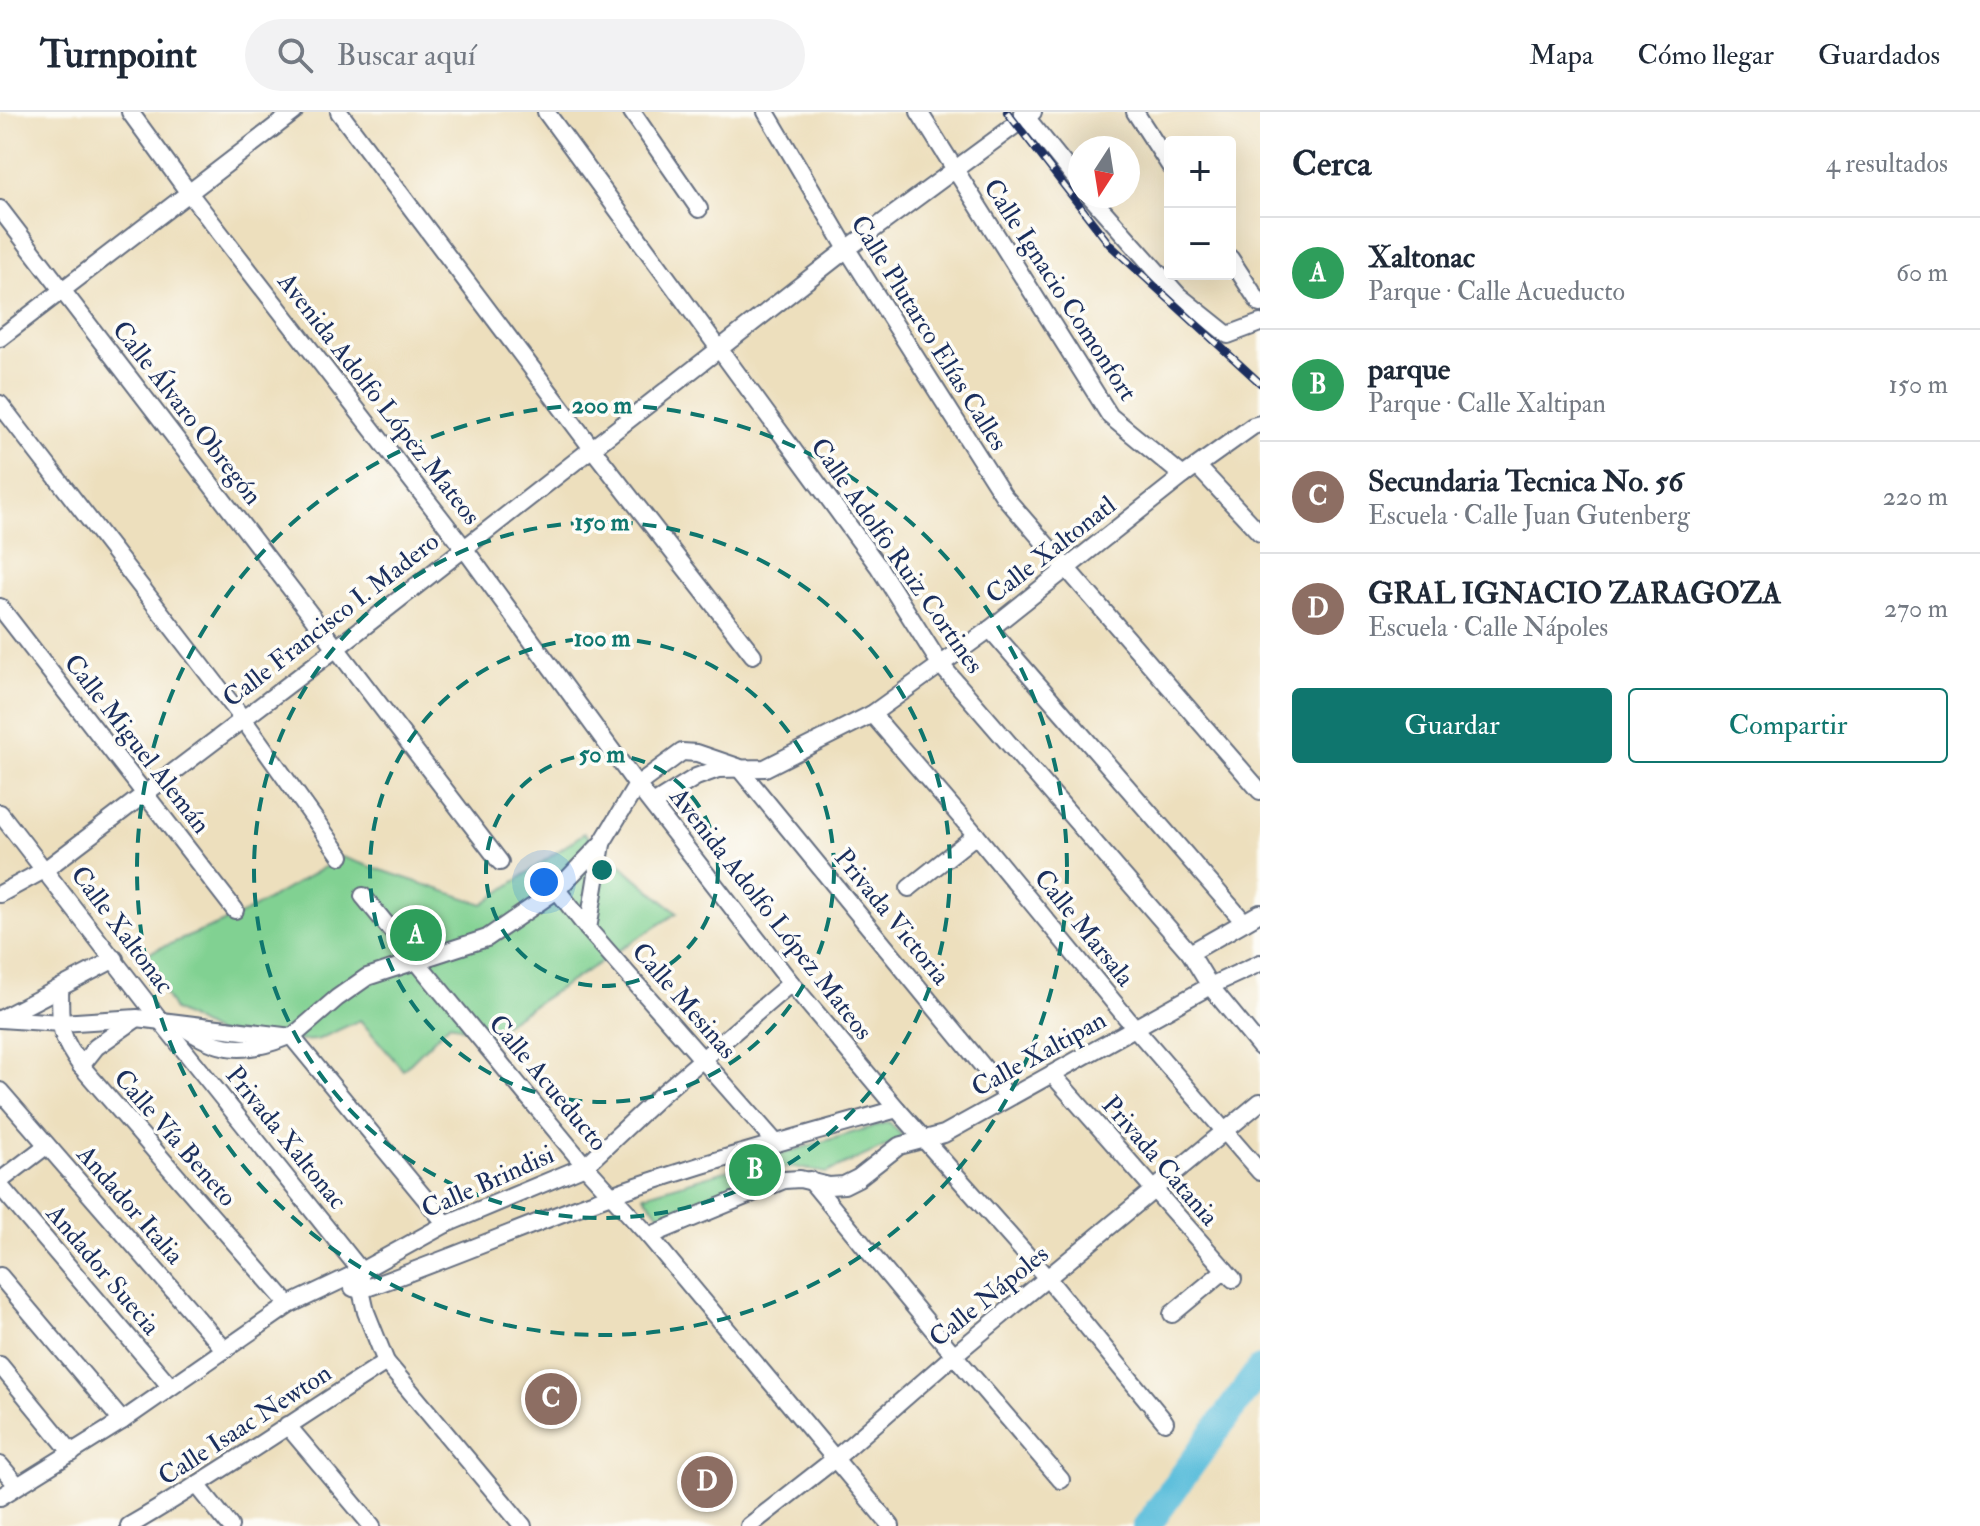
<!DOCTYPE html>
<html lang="es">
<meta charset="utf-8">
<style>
:root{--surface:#fff;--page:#f2f2f3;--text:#1f2937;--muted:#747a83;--line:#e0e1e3;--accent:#0f766e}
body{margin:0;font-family:"IM FELL Double Pica",serif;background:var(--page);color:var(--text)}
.controls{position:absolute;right:24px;top:24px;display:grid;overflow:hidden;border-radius:8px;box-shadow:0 8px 32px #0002}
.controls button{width:72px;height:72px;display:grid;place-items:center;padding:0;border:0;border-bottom:2px solid var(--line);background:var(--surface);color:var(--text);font:40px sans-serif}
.compass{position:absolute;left:1068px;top:24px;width:72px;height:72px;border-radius:50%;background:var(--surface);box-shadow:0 8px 32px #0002;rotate:192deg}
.you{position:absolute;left:544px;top:770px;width:28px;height:28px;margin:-20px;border:6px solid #fff;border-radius:50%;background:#1a73e8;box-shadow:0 0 0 12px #1a73e833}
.badge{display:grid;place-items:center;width:52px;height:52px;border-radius:50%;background:var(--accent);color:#fff;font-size:26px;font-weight:700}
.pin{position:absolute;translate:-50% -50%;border:4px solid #fff;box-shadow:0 2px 8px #0006}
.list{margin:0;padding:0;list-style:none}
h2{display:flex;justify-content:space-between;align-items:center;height:104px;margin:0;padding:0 32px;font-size:34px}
h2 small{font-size:26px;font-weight:400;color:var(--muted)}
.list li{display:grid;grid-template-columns:52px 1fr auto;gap:24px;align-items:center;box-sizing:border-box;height:112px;padding:0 32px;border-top:2px solid var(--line)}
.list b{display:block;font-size:30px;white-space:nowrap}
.list p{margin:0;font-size:26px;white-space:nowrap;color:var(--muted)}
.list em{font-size:26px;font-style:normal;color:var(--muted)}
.actions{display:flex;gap:16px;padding:24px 32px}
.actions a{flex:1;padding:18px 0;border:2px solid var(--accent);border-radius:8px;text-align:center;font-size:28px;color:var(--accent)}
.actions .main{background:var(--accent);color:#fff}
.icon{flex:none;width:44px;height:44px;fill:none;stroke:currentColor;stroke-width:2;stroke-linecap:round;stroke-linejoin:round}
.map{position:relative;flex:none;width:1260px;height:1414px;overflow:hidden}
header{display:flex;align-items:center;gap:48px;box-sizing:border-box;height:112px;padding:0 40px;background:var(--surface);border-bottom:2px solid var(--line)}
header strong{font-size:38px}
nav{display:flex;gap:44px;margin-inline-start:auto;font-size:28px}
.search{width:560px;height:72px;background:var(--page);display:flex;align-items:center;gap:20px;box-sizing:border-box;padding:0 28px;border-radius:44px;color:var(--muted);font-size:30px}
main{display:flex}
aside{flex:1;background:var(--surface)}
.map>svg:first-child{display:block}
</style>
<header>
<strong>Turnpoint</strong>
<div class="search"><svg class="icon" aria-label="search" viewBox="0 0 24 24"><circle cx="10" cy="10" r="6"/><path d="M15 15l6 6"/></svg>Buscar aquí</div>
<nav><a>Mapa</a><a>Cómo llegar</a><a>Guardados</a></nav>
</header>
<main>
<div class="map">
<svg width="1260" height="1414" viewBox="0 0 1260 1414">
<rect width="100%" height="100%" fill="#fdfcf7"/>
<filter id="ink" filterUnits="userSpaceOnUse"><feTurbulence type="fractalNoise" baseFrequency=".0125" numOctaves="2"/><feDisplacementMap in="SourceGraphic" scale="16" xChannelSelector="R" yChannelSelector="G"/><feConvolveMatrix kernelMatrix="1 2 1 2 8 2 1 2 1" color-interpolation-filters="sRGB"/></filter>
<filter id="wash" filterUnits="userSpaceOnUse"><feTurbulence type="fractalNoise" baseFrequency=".006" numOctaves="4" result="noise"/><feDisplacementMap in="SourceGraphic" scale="32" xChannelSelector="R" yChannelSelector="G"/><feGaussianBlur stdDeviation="1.8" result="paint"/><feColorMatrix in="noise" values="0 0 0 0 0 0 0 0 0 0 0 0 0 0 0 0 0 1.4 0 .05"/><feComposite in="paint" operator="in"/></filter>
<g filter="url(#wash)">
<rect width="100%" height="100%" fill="#eddfbd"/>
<g fill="#81d192" stroke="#4e8078" stroke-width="2">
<path d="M584 721 677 801 484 925 450 911 403 958 360 908 317 928 236 932 174 898 143 843 239 804 342 745 483 792Z"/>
<path d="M889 1010 904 1026 826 1061 789 1054 666 1110 644 1083Z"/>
</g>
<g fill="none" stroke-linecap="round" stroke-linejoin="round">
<path stroke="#5ebfdc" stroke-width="28" d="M1147 1414 1260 1257"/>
</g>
</g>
<g filter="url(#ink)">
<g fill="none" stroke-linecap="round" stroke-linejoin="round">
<defs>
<g id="minor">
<path d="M130 0 189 81 464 436 637 673 791 871 897 997 1048 1167 1165 1310"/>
<path d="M339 0 591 335 753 543"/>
<path d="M546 0 878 454 940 552 1190 841 1210 874 1260 935"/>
<path d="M632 0 699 97"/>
<path d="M766 0 847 137 1003 383 1260 679"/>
<path d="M919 0 1110 304 1183 364"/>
<path d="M1022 0 1080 72"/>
<path d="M1135 0 1170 54"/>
<path d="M1090 84 1178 183 1228 223 1260 211"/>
<path d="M0 97 500 750"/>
<path d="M1230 146 1260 192"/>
<path d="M0 226 294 0"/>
<path d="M0 292 243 607 341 744"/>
<path d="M1198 355 1260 421"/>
<path d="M0 495 235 798"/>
<path d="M990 517 1244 810"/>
<path d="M872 602 976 723 1135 916 1260 1060"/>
<path d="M653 692 696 665 718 657 765 656 872 602 990 517 1183 364 1253 314 1260 312"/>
<path d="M0 701 160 908 361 1159V1178L366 1200 386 1250 523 1414"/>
<path d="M909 776 976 723"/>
<path d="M557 778 588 817 776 1031"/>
<path d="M0 782 46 757 338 535 847 137 1033 0"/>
<path d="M363 784 585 1054 649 1124 891 1414"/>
<path d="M588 817 602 732"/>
<path d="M1190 841 1260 801"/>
<path d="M60 876C61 915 57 921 81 954L289 1193"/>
<path d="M0 907 61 911 137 906 292 925 337 886 367 865 487 826 557 778 602 731 637 673 682 640 697 641 738 655 1008 985"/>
<path d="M0 907 115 847"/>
<path d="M181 913C217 940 245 942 286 925"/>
<path d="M292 925 446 1112"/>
<path d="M81 954 96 935 136 907"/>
<path d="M1052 962 1233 1167"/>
<path d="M0 979 225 1238"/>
<path d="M810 1068 954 1243 1061 1368"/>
<path d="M0 1069 46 1034"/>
<path d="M0 1074 170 1274"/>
<path d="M649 1124 784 1068 800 1067 829 1074 844 1073 858 1066 899 1034 944 1022 1210 874 1260 851"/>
<path d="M0 1164 122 1309"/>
<path d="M353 1176 361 1178C445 1149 527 1113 611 1083 705 1050 801 1024 897 997"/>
<path d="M1172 1202 1225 1158"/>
<path d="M0 1253 72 1341"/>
<path d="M287 1313 372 1414"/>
<path d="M0 1353 17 1373"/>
<path d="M198 1374 230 1414"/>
<path d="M0 1385 122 1309 289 1193 361 1159 446 1112 585 1054 663 981 791 871"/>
<path d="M129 1414C217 1363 300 1305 386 1250"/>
<path d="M749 1414 836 1346 954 1243 1260 990"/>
</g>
</defs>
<use href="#minor" stroke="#646d7f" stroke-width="20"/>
<use href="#minor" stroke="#fff" stroke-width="16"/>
<defs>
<path id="rail" d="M1007 0 1110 133 1260 271"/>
</defs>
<use href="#rail" stroke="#1b2f5e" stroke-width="8"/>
<use href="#rail" stroke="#fdfcf7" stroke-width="5" stroke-dasharray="15" stroke-linecap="butt"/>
</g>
</g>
<g fill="none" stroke="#0f766e" stroke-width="4" stroke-dasharray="14 10">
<circle cx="602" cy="758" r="116"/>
<circle cx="602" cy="758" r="232"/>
<circle cx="602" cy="758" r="348"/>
<circle cx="602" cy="758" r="465"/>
</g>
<g text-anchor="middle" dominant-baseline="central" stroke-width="7" stroke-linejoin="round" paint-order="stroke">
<g font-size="26" fill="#1b2f5e" stroke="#fdfcf7">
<text transform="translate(1060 178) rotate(57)">Calle Ignacio Comonfort</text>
<text transform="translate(929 221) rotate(58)">Calle Plutarco Elías Calles</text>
<text transform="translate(379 287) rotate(52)">Avenida Adolfo López Mateos</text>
<text transform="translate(187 301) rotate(52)">Calle Álvaro Obregón</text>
<text transform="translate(1051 438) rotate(-38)">Calle Xaltonatl</text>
<text transform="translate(897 444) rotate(55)">Calle Adolfo Ruiz Cortines</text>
<text transform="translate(331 508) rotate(-38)">Calle Francisco I. Madero</text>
<text transform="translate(137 632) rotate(52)">Calle Miguel Alemán</text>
<text transform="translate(771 802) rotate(52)">Avenida Adolfo López Mateos</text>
<text transform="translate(892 805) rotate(51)">Privada Victoria</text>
<text transform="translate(1084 816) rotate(51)">Calle Marsala</text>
<text transform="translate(122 818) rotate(53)">Calle Xaltonac</text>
<text transform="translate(684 889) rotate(49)">Calle Mesinas</text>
<text transform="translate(1039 942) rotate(-29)">Calle Xaltipan</text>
<text transform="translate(548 971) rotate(50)">Calle Acueducto</text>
<text transform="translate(175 1026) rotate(49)">Calle Vía Beneto</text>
<text transform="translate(286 1026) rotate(51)">Privada Xaltonac</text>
<text transform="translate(1160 1049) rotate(49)">Privada Catania</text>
<text transform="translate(488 1070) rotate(-24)">Calle Brindisi</text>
<text transform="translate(130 1093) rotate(49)">Andador Italia</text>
<text transform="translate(103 1158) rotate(50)">Andador Suecia</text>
<text transform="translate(989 1184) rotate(-39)">Calle Nápoles</text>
<text transform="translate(245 1313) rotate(-33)">Calle Isaac Newton</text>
</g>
</g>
<circle cx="602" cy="758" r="12" fill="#0f766e" stroke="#fdfcf7" stroke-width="4"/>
<g font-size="24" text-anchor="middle" font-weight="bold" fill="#0f766e" stroke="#fdfcf7" stroke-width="7" stroke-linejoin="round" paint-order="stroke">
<text x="602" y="301">200 m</text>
<text x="602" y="418">150 m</text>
<text x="602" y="534">100 m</text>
<text x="602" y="650">50 m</text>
</g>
</svg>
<div class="controls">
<button>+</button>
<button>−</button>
</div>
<svg class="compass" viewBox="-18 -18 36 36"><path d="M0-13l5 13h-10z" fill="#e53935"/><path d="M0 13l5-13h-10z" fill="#747a83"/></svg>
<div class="you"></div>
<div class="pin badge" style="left:416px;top:823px;background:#2e9e5b">A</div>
<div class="pin badge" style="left:755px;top:1058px;background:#2e9e5b">B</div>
<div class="pin badge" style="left:551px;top:1287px;background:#8d6e63">C</div>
<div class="pin badge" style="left:707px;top:1370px;background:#8d6e63">D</div>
</div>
<aside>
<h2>Cerca<small>4 resultados</small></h2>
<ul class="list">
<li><span class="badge" style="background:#2e9e5b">A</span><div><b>Xaltonac</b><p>Parque · Calle Acueducto</p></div><em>60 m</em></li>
<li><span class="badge" style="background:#2e9e5b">B</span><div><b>parque</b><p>Parque · Calle Xaltipan</p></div><em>150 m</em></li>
<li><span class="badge" style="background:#8d6e63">C</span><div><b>Secundaria Tecnica No. 56</b><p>Escuela · Calle Juan Gutenberg</p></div><em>220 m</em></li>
<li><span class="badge" style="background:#8d6e63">D</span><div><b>GRAL IGNACIO ZARAGOZA</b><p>Escuela · Calle Nápoles</p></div><em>270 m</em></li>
</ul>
<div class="actions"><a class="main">Guardar</a><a>Compartir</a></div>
</aside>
</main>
